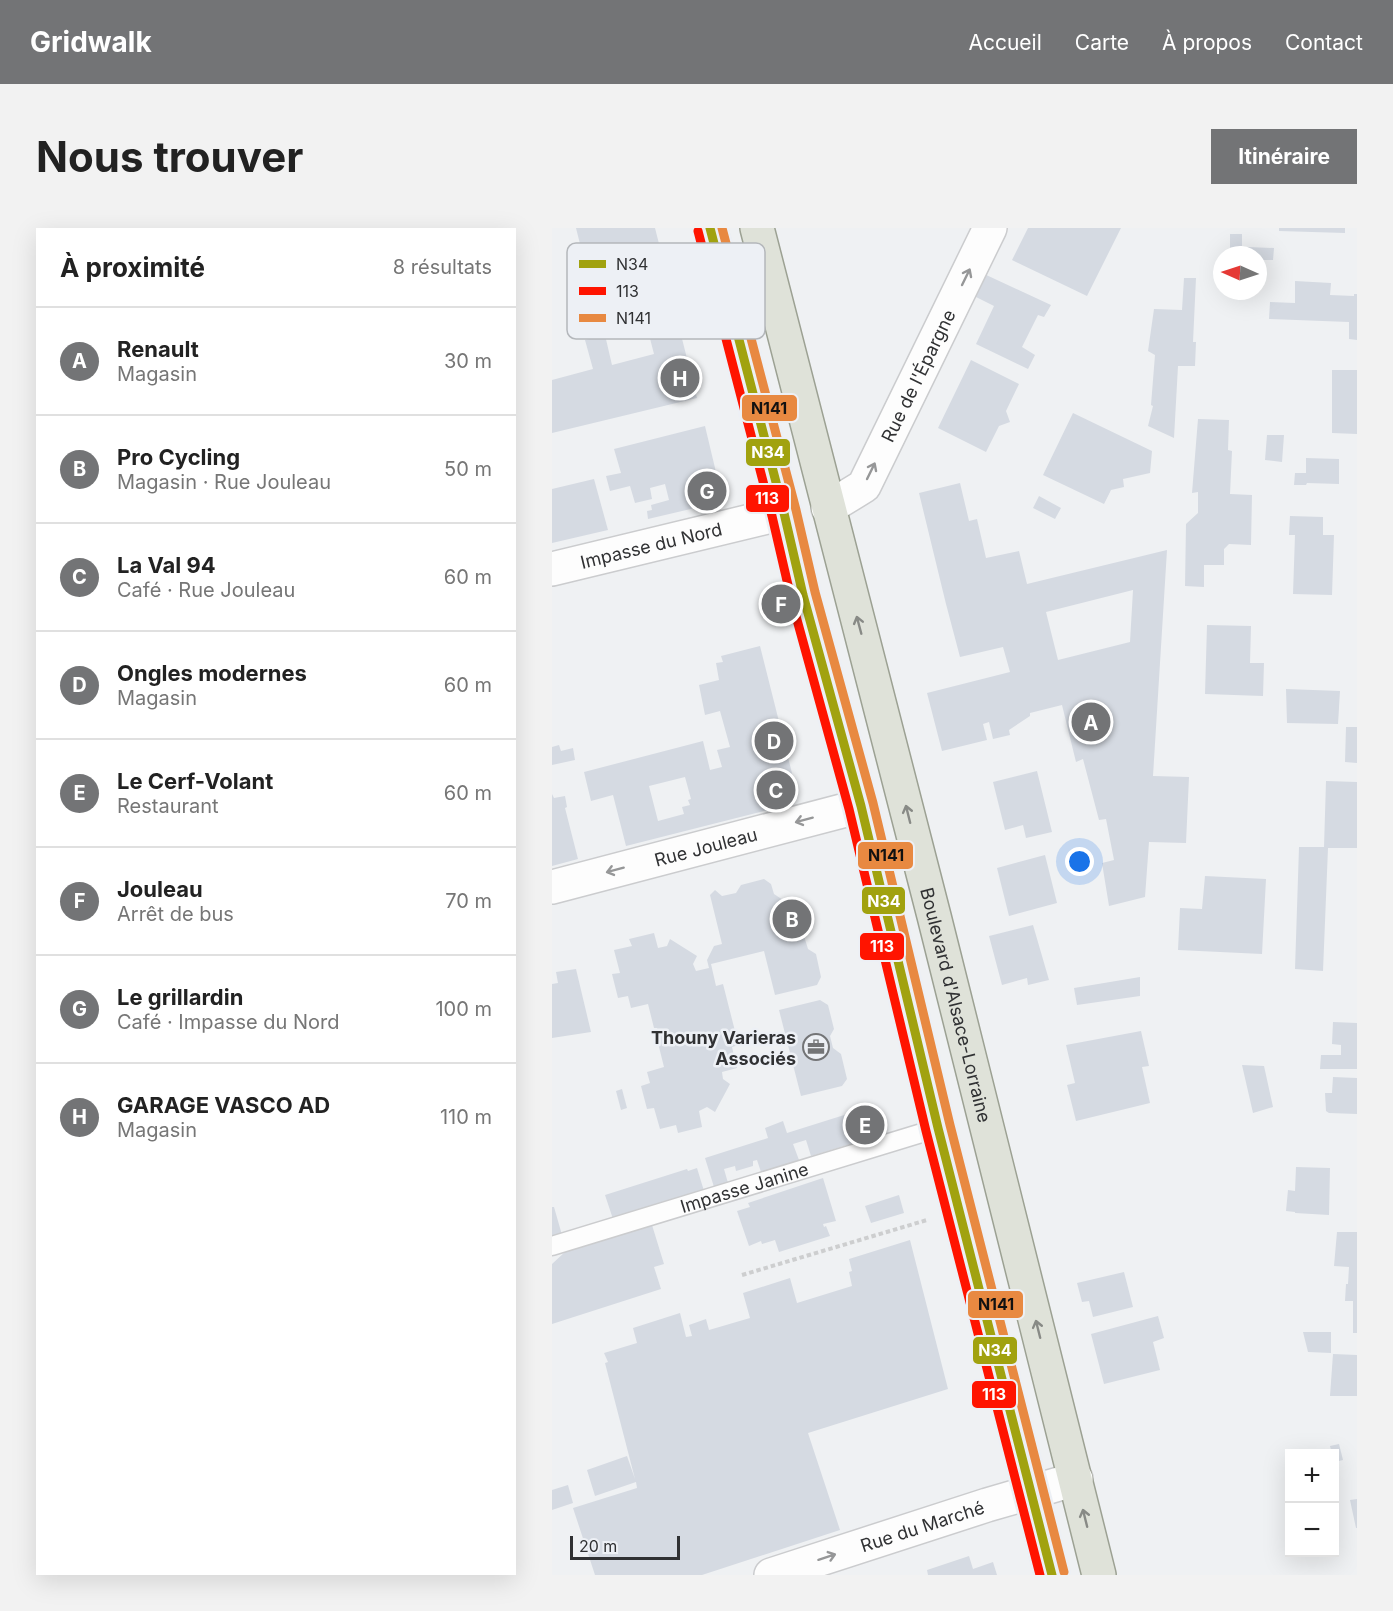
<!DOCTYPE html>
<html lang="fr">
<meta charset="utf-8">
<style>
:root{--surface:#fff;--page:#f2f2f2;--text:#222;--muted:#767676;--line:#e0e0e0;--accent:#737476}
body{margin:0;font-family:Inter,sans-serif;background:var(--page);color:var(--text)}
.controls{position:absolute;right:18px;bottom:18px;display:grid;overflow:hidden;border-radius:0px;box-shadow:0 6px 24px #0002}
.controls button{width:54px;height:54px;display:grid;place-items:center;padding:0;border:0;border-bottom:2px solid var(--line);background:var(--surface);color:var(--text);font:30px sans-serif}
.compass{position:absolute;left:661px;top:18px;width:54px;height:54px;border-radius:50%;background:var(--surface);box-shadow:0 6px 24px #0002;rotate:273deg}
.scale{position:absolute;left:18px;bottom:15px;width:110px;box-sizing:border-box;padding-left:6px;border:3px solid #303133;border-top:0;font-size:16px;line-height:21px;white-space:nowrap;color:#303133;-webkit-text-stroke:4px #edf0f5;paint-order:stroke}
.you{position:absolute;left:528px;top:634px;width:21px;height:21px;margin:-15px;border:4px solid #fff;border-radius:50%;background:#1a73e8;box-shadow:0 0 0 9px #1a73e833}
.badge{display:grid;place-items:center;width:39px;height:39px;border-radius:50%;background:var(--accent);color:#fff;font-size:20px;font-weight:700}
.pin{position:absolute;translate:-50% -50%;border:3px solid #fff;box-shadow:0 2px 6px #0006}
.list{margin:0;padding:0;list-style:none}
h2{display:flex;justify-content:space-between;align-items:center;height:78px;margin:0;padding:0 24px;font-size:26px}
h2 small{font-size:20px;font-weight:400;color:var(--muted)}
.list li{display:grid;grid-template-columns:39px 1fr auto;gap:18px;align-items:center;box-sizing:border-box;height:108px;padding:0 24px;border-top:2px solid var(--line)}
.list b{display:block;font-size:22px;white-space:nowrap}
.list p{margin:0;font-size:20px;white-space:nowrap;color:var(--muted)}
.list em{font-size:20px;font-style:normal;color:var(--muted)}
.map{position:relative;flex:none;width:805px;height:1347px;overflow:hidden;border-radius:0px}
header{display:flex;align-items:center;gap:36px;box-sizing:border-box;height:84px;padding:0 30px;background:var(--accent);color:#fff}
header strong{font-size:28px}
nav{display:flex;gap:33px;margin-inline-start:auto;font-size:21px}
.intro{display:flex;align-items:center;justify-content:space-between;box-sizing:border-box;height:144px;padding:0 36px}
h1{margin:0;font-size:42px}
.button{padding:15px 27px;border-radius:0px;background:var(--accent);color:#fff;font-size:21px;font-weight:700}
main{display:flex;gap:36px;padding:0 36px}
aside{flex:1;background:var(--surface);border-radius:0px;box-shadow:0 6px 24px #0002}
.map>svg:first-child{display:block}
</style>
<header>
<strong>Gridwalk</strong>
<nav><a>Accueil</a><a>Carte</a><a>À propos</a><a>Contact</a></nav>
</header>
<div class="intro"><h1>Nous trouver</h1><a class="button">Itinéraire</a></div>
<main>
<aside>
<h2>À proximité<small>8 résultats</small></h2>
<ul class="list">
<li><span class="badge">A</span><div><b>Renault</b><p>Magasin</p></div><em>30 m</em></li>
<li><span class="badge">B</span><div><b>Pro Cycling</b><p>Magasin · Rue Jouleau</p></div><em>50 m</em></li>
<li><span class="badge">C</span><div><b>La Val 94</b><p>Café · Rue Jouleau</p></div><em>60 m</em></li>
<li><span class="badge">D</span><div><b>Ongles modernes</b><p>Magasin</p></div><em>60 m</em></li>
<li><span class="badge">E</span><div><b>Le Cerf-Volant</b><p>Restaurant</p></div><em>60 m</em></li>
<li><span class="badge">F</span><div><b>Jouleau</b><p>Arrêt de bus</p></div><em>70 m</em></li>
<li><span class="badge">G</span><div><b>Le grillardin</b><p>Café · Impasse du Nord</p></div><em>100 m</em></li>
<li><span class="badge">H</span><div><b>GARAGE VASCO AD</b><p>Magasin</p></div><em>110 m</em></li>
</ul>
</aside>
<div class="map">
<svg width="805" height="1347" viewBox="0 0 805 1347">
<rect width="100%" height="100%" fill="#eff1f3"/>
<g fill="#d5dae2" fill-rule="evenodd">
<path d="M24 0H103L120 67 56 83 50 61 40 64Z"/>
<path d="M476 0H569L535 68 460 32Z"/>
<path d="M727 0H793V5L727 3Z"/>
<rect x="678" y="6" width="12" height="21"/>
<path d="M695 19 722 20 721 32H706V27H695Z"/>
<path d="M430 45 499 77 492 89 486 87 470 119 483 127 476 141 424 116 442 78 420 67Z"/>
<path d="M632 50H644L641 114H644L643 138H626L622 210 596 198 601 178 599 177 603 127 596 123 602 81 630 82Z"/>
<path d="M743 53 779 55 778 67 802 68V66H805V112L797 111V94L717 91 718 74 743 75Z"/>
<path d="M124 87 145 170 0 205V152L41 141 33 112 53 107 60 137 102 126 94 95Z"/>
<path d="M419 132 467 156 454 183 458 194 447 198 434 224 386 200Z"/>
<path d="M780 142H805V206L780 205Z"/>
<path d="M521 185 600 223 598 245 571 251 572 259 559 262 552 276 491 247Z"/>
<path d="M646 191 677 192 676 222 680 223 678 266 700 267 699 317 677 316 672 321V337H652V359L633 358 634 296 646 285V264L640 265Z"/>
<path d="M153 198 168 261 160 276 96 291 95 283 100 282 99 277 117 272 113 256 98 260 100 271 83 275 78 258 58 263 54 248 69 245 62 221Z"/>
<path d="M715 207H732L730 234 713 232Z"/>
<path d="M754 230 787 231V256L755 255 754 257H742L743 245H754Z"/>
<path d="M42 251 56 302 0 315V261Z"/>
<path d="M408 255 417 293 425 291 434 330 467 323 475 356 615 322 601 548 637 549 634 615 597 614 593 669 557 678 550 635 562 632 554 591 547 592 531 531 524 534 510 477 478 485V488L457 502 458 507 441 511 437 494 431 496 435 512 390 523 375 465 458 444 451 419 408 429 394 376 367 265ZM581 362 578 414 506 432 494 384Z"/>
<path d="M487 268 509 280 503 291 481 280Z"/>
<path d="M738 288 771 289V307H782L780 367 741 366 743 307H737Z"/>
<path d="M655 397 699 398 698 435H712L711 468 653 466Z"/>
<path d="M208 418 245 565 236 577 74 618 61 567 39 573 32 544 151 513 158 542 170 539 165 522 178 519 168 483 153 487 147 457 167 452 164 435 171 434 169 428ZM133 549 139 571 136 572 138 577 130 579 132 586 106 593 97 558Z"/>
<path d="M734 461 788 463 786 496 735 495Z"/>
<path d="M794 499H805V535L793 534Z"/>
<path d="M7 517 9 523 21 520 23 532 0 537V519Z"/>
<path d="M485 543 500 604 474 610 471 597 453 602 441 554Z"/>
<path d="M774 553 805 554V620H776L771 743 743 741 747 619H772Z"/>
<path d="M0 566 2 570 13 568 15 579 13 580 26 631 0 638Z"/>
<path d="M493 627 505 675 457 688 445 640Z"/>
<path d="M653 648 714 651 710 726 626 722 628 680 650 681Z"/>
<path d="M212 651 219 656 222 666 234 674 243 671 251 677 257 699 252 708 256 721 264 726 269 749 265 757 223 767 212 723 159 736 164 758 171 756 183 803 187 817 180 819 185 840 170 844 171 851 178 856 163 884 155 879 147 883 150 899 126 905 124 897 108 901 102 880 95 881 89 858 98 855 95 844 112 839 106 815 109 814 105 800H102L96 776 79 780 76 768 66 770 60 746 68 745 62 722 80 718 77 711 102 705 106 720 115 718 118 711 145 728 141 736 144 743 157 740 155 732 162 718 170 716 158 667 163 662 170 668 184 665 189 657Z"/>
<path d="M481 697 497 752 476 757 475 750 450 757 437 708Z"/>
<path d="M24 741 39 804 0 810V756L6 755 4 744Z"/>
<path d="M588 749V768L525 777 522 760Z"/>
<path d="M268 772 276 777 282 801 278 808 281 820 289 826 295 851 290 858 249 868 227 782Z"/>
<path d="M781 794 805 795V841H768L769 827H789V817L780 816Z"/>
<path d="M589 803 597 838 590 839 598 875 524 893 515 857 523 855 514 817Z"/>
<path d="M690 837 712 838 721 879 701 885Z"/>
<path d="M781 849 805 850V886L777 885 774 883 773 865H780Z"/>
<path d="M70 861 75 880 69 882 64 863Z"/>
<path d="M324 877 331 906 259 928 254 912 241 916 247 932 209 944 205 932 201 933V938L184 943 183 938 172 941 176 955 162 959 153 930 216 910 213 900 231 893 235 905Z"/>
<path d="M744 939 778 940 777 987 743 985V984L734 983 736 962 743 963Z"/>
<path d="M145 940 152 963 61 991 53 967 135 941 136 943Z"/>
<path d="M271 950 284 993 271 996 272 999 274 998 278 1008 227 1024 223 1012 210 1016 209 1013 197 1018 185 983 198 979 196 975Z"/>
<path d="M347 967 352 985 319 995 313 978Z"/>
<path d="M0 979H2L10 1007 0 1010Z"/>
<path d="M100 997 112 1036 102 1039 109 1061 0 1096V1036L13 1024Z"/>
<path d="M785 1004H805V1105H801V1073H793L794 1056H796L797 1039 782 1038Z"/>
<path d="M358 1012 396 1161 256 1205 288 1302 150 1347H43L21 1280 85 1260 84 1254 43 1268 35 1242 75 1228 83 1251 53 1135 56 1134 52 1125 85 1115 81 1100 128 1085 134 1109 140 1108 137 1097 154 1091 157 1102 198 1090 191 1065 238 1050 245 1075 300 1058 297 1044 300 1043 297 1031Z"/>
<path d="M572 1044 581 1079 541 1089 537 1073 530 1074 525 1055Z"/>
<path d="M606 1088 612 1110 601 1114 608 1142 552 1156 539 1106Z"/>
<path d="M751 1104H779V1125L756 1124Z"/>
<path d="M781 1126 805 1127V1168H778Z"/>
<path d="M787 1216 791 1232 783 1234V1226H780L778 1218Z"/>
<path d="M16 1257 21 1275 0 1282V1262Z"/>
<path d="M805 1271V1300H804L798 1272Z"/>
<path d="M417 1328 421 1341 441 1334 445 1347H376L375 1342Z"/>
</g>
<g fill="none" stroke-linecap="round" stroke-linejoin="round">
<defs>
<g id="service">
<path id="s1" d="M0 1018 386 900"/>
</g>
<g id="minor">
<path id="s2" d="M276 280 312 258 438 0"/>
<path id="s3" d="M0 341 232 285"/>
<path id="s4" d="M0 659 309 578"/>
<path id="s5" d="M219 1347 435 1277 524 1251"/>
</g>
<g id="primary">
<path d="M158 0 232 285 251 367 309 578 386 900 500 1347"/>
<path id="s6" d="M205 0 382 688 547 1347"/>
</g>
</defs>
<use href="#service" stroke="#cbccce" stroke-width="21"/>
<use href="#minor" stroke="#cbccce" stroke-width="36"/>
<use href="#primary" stroke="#9ca193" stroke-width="36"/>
<path stroke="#cdcecf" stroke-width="4" stroke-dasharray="4.5 3" stroke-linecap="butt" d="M190 1047 375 992"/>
<use href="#service" stroke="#fdfdfd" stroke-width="18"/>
<use href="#minor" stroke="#fdfdfd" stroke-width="33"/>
<use href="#primary" stroke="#dfe2d9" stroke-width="33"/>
<defs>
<path id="bus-1" d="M158 0 232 285 251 367 309 578 386 900 500 1347"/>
<path id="bus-2" d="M146 3 220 288 239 370 297 581 374 903 488 1347"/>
<path id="bus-3" d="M170 0 244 282 263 364 321 575 398 897 512 1344"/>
</defs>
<use href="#bus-1" stroke="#edf0f5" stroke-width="14"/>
<use href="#bus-2" stroke="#edf0f5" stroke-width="14"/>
<use href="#bus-3" stroke="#edf0f5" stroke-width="14"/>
<use href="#bus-1" stroke="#a1a20f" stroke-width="9"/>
<use href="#bus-2" stroke="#ff1400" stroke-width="9"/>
<use href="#bus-3" stroke="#e88941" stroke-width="9"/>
</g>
<defs><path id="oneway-shaft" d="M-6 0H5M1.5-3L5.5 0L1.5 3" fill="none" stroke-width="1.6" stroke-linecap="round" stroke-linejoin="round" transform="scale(1.5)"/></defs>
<g stroke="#969798">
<use href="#oneway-shaft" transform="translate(414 49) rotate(-64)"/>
<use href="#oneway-shaft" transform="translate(319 243) rotate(-64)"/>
<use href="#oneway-shaft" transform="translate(252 592) rotate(165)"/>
<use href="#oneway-shaft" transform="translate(63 642) rotate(165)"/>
<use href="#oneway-shaft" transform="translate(275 1329) rotate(-18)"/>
</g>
<g stroke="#888a86">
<use href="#oneway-shaft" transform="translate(307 397) rotate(-105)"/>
<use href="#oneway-shaft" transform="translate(356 586) rotate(-104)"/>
<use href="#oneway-shaft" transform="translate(486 1101) rotate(-104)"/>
<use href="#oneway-shaft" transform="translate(533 1290) rotate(-104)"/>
</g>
<defs>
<symbol id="office-ring" viewBox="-11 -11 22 22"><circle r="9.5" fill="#edf0f5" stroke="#737476" stroke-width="1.5"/><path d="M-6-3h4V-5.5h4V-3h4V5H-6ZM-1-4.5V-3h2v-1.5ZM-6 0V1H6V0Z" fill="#737476"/></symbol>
</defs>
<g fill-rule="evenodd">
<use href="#office-ring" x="249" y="804" width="30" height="30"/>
</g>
<g text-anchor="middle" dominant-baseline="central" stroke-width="5" stroke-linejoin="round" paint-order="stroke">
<g font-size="18" fill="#303133" stroke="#edf0f5">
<text stroke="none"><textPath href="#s2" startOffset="165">Rue de l'Épargne</textPath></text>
<text stroke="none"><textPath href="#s3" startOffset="102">Impasse du Nord</textPath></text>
<text stroke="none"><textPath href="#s4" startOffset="159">Rue Jouleau</textPath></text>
<text stroke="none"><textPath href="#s6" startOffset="802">Boulevard d'Alsace-Lorraine</textPath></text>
<text stroke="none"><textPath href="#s1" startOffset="201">Impasse Janine</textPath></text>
<text stroke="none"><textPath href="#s5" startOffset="159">Rue du Marché</textPath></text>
</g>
<g font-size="18" font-weight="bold" fill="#303133" stroke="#edf0f5" text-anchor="end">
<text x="244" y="809">Thouny Varieras<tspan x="244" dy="21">Associés</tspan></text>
</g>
</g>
<rect x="15" y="15" width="198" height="96" rx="9" fill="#edf0f5" stroke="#b4b7bb" stroke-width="1.5"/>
<rect x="27" y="32" width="27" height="8" fill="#a1a20f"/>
<rect x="27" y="59" width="27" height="8" fill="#ff1400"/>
<rect x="27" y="86" width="27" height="8" fill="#e88941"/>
<g font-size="16" fill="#303133">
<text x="64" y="42">N34</text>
<text x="64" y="69">113</text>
<text x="64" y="96">N141</text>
</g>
<g stroke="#edf0f5" stroke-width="2">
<rect x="189" y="166" width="57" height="28" rx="6" fill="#e88941"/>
<rect x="193" y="210" width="46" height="29" rx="6" fill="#a1a20f"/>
<rect x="193" y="256" width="45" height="29" rx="6" fill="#ff1400"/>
<rect x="305" y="613" width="57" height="29" rx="6" fill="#e88941"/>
<rect x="309" y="658" width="45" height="29" rx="6" fill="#a1a20f"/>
<rect x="307" y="704" width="46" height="29" rx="6" fill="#ff1400"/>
<rect x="415" y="1062" width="57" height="29" rx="6" fill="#e88941"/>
<rect x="420" y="1108" width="46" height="29" rx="6" fill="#a1a20f"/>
<rect x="419" y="1152" width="46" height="29" rx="6" fill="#ff1400"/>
</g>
<g font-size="16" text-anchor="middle" font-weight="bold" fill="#fff">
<text x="216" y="230">N34</text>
<text x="215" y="276">113</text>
<text x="332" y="679">N34</text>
<text x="330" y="724">113</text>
<text x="443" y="1128">N34</text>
<text x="442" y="1172">113</text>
</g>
<g font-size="16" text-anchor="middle" font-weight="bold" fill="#111">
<text x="217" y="186">N141</text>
<text x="334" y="633">N141</text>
<text x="444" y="1082">N141</text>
</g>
</svg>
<div class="controls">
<button>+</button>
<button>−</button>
</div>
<svg class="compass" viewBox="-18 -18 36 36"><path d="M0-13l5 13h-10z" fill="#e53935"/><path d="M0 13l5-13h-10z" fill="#767676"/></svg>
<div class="scale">20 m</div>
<div class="you"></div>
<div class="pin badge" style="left:539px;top:494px">A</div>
<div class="pin badge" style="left:240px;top:691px">B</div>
<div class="pin badge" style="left:224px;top:562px">C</div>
<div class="pin badge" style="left:222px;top:513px">D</div>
<div class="pin badge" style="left:313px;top:897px">E</div>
<div class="pin badge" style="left:229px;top:376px">F</div>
<div class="pin badge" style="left:155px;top:263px">G</div>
<div class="pin badge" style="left:128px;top:150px">H</div>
</div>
</main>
